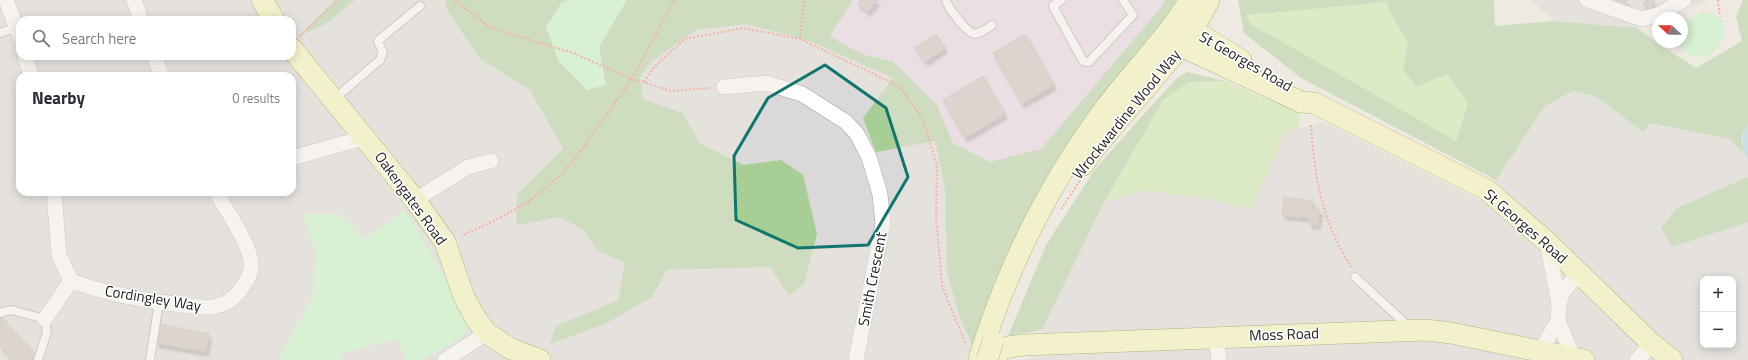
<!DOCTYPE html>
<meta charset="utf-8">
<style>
:root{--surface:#fff;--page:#f7f7f7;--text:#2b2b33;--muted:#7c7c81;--line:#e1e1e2}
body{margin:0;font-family:"Titillium Web",sans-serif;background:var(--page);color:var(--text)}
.controls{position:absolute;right:12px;bottom:12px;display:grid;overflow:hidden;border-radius:8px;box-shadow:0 2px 10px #0003}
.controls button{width:36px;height:36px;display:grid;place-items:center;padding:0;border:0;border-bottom:1px solid var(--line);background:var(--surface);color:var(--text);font:20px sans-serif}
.compass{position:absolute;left:1652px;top:12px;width:36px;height:36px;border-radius:50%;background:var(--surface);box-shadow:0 2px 10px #0003;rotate:292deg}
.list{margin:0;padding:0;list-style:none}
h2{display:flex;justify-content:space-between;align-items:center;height:52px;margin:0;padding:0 16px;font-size:17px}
h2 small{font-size:13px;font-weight:400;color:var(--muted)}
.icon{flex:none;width:22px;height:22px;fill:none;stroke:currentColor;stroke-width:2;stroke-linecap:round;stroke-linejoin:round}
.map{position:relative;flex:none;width:1748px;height:360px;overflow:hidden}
.search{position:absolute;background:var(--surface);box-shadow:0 2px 10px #0003;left:16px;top:16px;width:280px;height:44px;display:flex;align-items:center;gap:10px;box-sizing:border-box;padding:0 14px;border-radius:12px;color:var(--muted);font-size:15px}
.panel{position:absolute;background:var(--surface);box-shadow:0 2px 10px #0003;left:16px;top:72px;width:280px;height:124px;border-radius:12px}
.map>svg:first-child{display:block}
</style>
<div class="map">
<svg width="1748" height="360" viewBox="0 0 1748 360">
<defs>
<filter id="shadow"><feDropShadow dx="2.5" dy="4.5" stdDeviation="1" flood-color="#0004"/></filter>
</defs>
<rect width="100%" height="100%" fill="#eee9e1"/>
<g fill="#dad8d8" fill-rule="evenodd">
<path d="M0 0H334L301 34 326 24 355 0H445L447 12 480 59 530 90 563 149 517 194 583 230 597 250 625 263 618 300 556 326 652 297 667 270 770 267 781 160 743 165 700 143 683 113 643 99 640 78 651 62 696 30 746 24 812 42 893 78 863 118 935 140 945 189 947 272 960 318 974 349 965 360H0ZM20 20H292V56H20ZM20 76H292V192H20Z"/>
<path d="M1531 0H1708L1637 28 1554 21Z"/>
<path d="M1573 91 1597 97 1643 131 1650 123 1729 139 1744 153 1748 160V360H1025L1040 354 1056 352 1042 330 1104 202 1144 190 1208 199 1252 209 1285 132 1323 122 1481 201 1545 106ZM1703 279H1733V345H1703Z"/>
</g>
<path fill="#e7d2e4" d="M853 0H1165L1162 6 1041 149 990 162 953 143 937 105 894 62 865 55 845 45 830 36Z"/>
<g fill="#c8eaa4">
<path d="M1387 2 1391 12 1408 42 1403 69 1416 87 1447 74 1468 103 1456 141 1251 24 1247 14Z"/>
<path d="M1225 81 1299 113V128L1285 132 1252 209 1208 199 1144 190 1104 202 1164 99 1189 82Z"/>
</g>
<g fill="#a7ce94" fill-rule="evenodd">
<path d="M334 0H355L326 24 300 35Z"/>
<path d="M445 0H853L830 36 845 45 865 55 894 62 937 105 953 143 990 162 1041 149 1162 6 1165 0H1177L1133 66 974 349 960 318 947 272 945 189 935 141 876 152 863 118 893 78 812 42 746 24 696 30 651 62 640 78 643 99 683 113 700 143 743 165 781 160 803 175 817 234 804 284 789 296 770 267 667 270 652 297 605 324 550 344 556 326 618 300 625 263 597 250 583 230 560 217 516 225 517 194 563 149 530 90 480 59 447 11Z"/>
<path d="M1238 0H1494L1495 26 1554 21 1637 28 1663 47 1696 68 1742 41 1736 17 1743 0H1748V123L1741 139 1744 153 1729 139 1650 123 1643 132 1597 97 1573 91 1545 106 1496 180 1301 78 1244 33ZM1387 2 1390 12 1408 42 1403 69 1416 87 1447 74 1468 103 1456 141 1251 24 1247 15Z"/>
<path d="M1187 72 1225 81 1189 82 1164 99 1104 202 1042 330 1008 336 1047 243 1096 168 1153 104 1178 77Z"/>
<path d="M1748 177V222L1672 247 1661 228 1677 208Z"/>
</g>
<g fill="#bbfabe">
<path d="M569 0H627L599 47 606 85 587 90 559 62 546 27 562 2Z"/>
<path d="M1703 13C1742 11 1721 67 1690 55 1684 52 1679 48 1678 42H1682V27L1695 16Z"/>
<path d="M405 210 428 248 469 323 463 338 422 360H406L396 339 344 353 338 360H278L313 296 316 251 302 214H339L365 239Z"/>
</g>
<path fill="#9fd1dd" d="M1748 124V160C1740 145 1741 139 1748 124Z"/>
<g fill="#c5bbb4" stroke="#bfafa3" filter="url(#shadow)">
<path d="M860 0H878L868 12 857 3Z"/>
<path d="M1616 0H1627L1625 5Z"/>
<path d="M1645 0H1654L1651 8 1643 5Z"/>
<path d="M936 34 945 48 925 62 915 48Z"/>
<path d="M1025 34 1054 85 1022 104 993 53Z"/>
<path d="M983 76 1005 114 965 138 943 100Z"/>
<path d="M1284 197 1313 201 1312 209 1320 210 1318 225 1309 224 1310 218 1282 215Z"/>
<path d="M0 315 36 355 30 360H13L0 345Z"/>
<path d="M159 324 209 334 206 352 156 343Z"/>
</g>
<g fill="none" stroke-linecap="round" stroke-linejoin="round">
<defs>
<g id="lane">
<path d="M946 0C947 7 968 34 975 34 980 33 988 28 992 25"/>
<path d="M1061 0 1053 6 1083 61 1089 62 1133 15 1123 0"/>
<path d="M0 33 17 27"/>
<path d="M334 99 380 60 383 52 378 42 379 40 420 6"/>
<path d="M1355 277 1409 327"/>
<path d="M0 313 11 310 45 319 47 332 38 360"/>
<path d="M150 360 159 302"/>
</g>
<g id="street">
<path d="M6 0 20 37"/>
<path d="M134 0 141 20"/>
<path d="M1587 0 1642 19 1660 14 1684 0"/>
<path d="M25 56 31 76"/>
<path d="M154 56 162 76"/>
<path d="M724 87 766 83 802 94 846 122 857 134 869 157 880 194 883 224 856 360"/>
<path d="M292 158 366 137"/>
<path d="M54 192 59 255 71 281C105 293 140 300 176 304 188 306 200 308 212 307 227 305 238 296 245 283 249 277 252 270 251 263 250 244 226 210 216 192"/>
<path d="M415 200 468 167 491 161"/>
<path d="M1547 242 1559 304"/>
<path d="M45 319 71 281"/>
<path d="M1558 321 1574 358"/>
<path d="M1216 337 1219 360"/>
<path d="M1540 351 1558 321 1559 305 1563 291 1579 274"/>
<path d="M445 360 487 333"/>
<path d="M1637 360 1652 344"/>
</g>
<g id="secondary">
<path d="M262 0 274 20"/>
<path d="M1181 23 1241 60"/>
<path d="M1165 36 1181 46 1301 102 1314 103 1487 190 1547 242 1652 344 1672 360"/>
<path d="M292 49 415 200 445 242 464 297 476 319 487 333 509 348 540 360"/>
<path d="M1083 165 1094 149 1181 46 1193 30 1209 0"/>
<path d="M979 359C1007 268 1049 183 1106 107 1133 71 1166 39 1190 0"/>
<path d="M985 360 1008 347 1024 345 1426 330 1451 333 1584 360"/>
</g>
</defs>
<use href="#lane" stroke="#a3a3a3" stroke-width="10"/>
<use href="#street" stroke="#a3a3a3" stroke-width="16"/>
<use href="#secondary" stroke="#6a7302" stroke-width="22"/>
<g stroke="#fd6e62" stroke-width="2" stroke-dasharray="2 2" stroke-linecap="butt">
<path d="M455 0 491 28 573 53 632 79 582 149 562 174 528 202 498 219 461 236"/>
<path d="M674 0 632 79 644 82 670 91 710 88"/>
<path d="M1718 0 1720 17"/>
<path d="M300 36 339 0"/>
<path d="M800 39 804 0"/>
<path d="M1670 42 1677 43"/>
<path d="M644 82 655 66 685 39 743 28 800 39 899 86 923 119 937 166 936 217 942 287 966 344"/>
<path d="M1311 125C1314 176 1323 226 1353 269"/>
<path d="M1061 209 1080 181"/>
</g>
<use href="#lane" stroke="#fff" stroke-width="8"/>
<use href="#street" stroke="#fff" stroke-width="15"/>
<use href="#secondary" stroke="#f9fbb1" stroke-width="21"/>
<defs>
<path id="secondary-bridge" d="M987 360 993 341"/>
</defs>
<use href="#secondary-bridge" stroke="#6a7302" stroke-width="22" stroke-linecap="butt"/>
<use href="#secondary-bridge" stroke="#f9fbb1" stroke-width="21"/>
</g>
<path d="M0 0H1748V360H0ZM825 65 886 108 908 177 868 245 798 248 736 220 734 156 768 98Z" fill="#eee9e1" fill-opacity=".55" fill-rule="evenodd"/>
<path fill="none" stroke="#0f766e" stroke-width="3" stroke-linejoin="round" d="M825 65 886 108 908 177 868 245 798 248 736 220 734 156 768 98Z"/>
<g text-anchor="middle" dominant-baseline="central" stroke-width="3" stroke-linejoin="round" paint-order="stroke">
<g font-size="15" fill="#1c1c1c" stroke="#fff">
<text transform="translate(1246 61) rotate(30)">St Georges Road</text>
<text transform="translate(1126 114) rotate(-51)">Wrockwardine Wood Way</text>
<text transform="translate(411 198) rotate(54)">Oakengates Road</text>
<text transform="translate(1526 226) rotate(41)">St Georges Road</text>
<text transform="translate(872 279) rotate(-79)">Smith Crescent</text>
<text transform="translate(153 298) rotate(9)">Cordingley Way</text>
<text transform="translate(1284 334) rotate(-2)">Moss Road</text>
</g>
</g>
</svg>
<div class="controls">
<button>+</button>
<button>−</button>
</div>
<svg class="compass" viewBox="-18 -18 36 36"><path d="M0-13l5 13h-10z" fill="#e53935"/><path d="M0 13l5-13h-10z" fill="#7c7c81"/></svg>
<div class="search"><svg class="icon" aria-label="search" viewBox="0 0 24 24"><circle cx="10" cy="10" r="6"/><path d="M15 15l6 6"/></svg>Search here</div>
<section class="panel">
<h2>Nearby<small>0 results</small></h2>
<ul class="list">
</ul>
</section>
</div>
